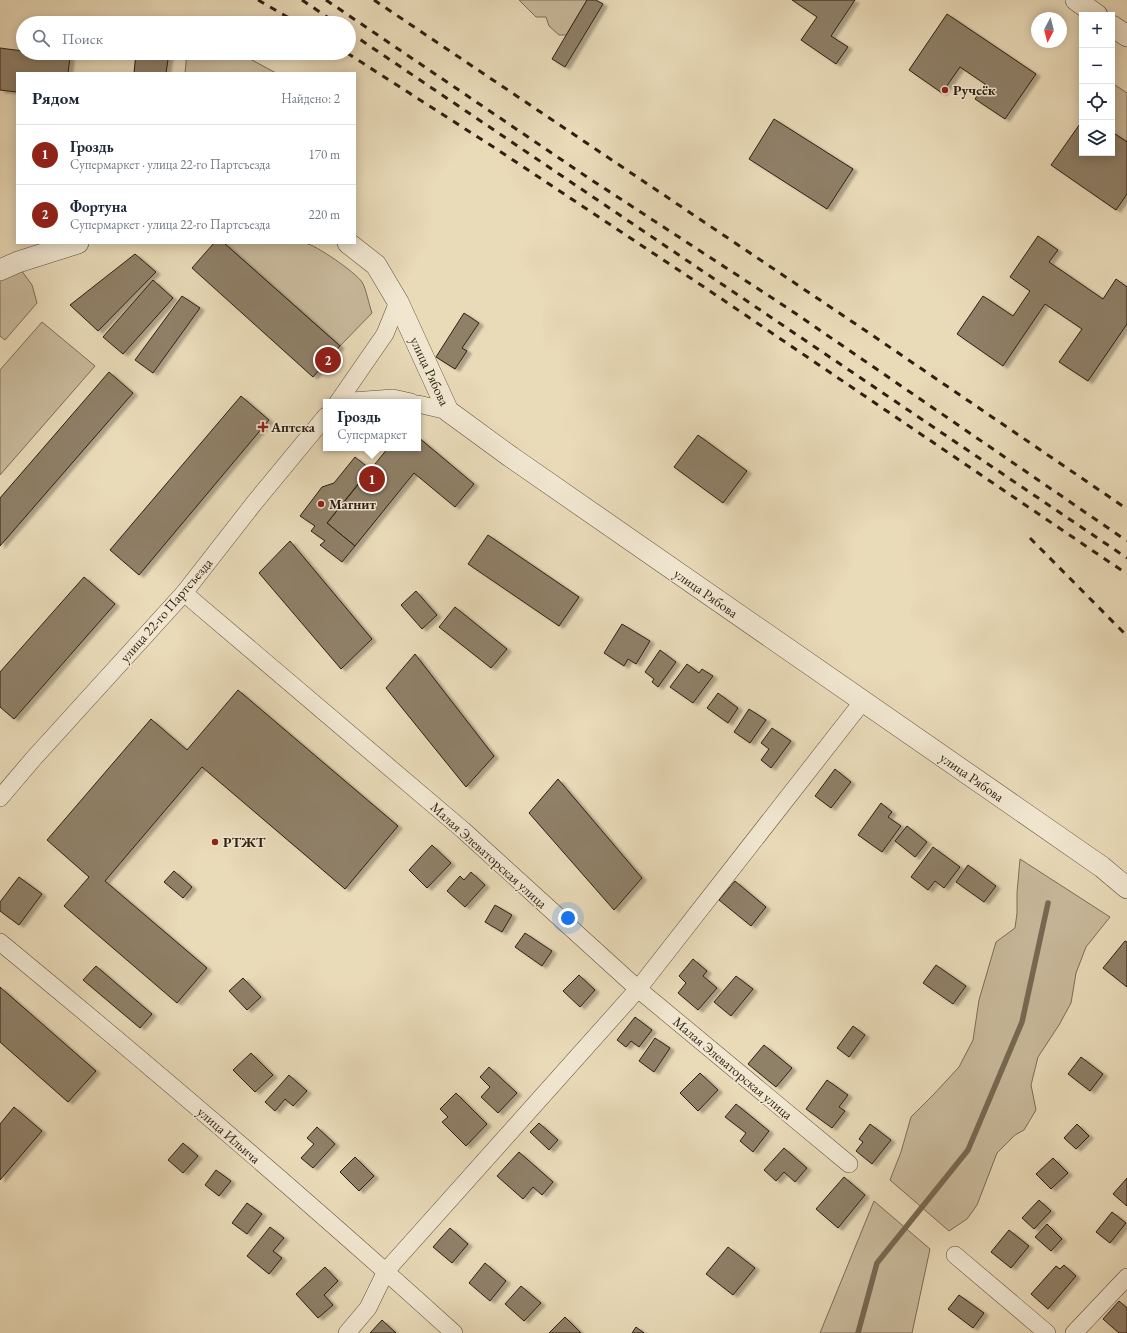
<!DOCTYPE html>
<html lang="ru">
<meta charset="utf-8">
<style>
:root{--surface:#fff;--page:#f2f2f3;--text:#1f2937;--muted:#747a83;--line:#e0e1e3;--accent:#8f2418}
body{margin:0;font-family:"EB Garamond",serif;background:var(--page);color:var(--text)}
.controls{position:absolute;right:12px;top:12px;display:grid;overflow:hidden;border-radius:0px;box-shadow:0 2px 10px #0003}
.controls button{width:36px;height:36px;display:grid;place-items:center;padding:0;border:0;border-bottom:1px solid var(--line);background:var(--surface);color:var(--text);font:20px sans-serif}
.compass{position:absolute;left:1031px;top:12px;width:36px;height:36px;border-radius:50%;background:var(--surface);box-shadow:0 2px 10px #0003;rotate:187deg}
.you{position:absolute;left:568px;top:918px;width:14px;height:14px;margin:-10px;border:3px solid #fff;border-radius:50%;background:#1a73e8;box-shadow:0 0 0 6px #1a73e833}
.badge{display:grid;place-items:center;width:26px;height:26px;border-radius:50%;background:var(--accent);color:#fff;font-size:13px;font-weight:700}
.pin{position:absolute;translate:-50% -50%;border:2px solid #fff;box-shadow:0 1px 4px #0006}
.popup{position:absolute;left:323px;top:399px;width:98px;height:52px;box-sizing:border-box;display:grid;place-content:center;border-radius:0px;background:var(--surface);filter:drop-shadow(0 1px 3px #0005);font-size:13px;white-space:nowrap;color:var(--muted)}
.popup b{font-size:15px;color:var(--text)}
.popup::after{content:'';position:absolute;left:50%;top:100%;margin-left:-8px;border:8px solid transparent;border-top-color:var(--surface)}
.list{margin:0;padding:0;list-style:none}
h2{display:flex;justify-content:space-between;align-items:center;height:52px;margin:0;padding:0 16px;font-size:17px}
h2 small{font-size:13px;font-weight:400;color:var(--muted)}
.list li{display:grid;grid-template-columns:26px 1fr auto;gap:12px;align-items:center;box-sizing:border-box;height:60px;padding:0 16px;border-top:1px solid var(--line)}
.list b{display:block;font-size:15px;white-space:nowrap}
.list p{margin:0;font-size:13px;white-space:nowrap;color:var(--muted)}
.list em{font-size:13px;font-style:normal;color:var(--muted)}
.icon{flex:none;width:22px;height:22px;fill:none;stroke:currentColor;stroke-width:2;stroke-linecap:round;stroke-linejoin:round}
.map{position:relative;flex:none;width:1127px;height:1333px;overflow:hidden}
.search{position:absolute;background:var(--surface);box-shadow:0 2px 10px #0003;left:16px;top:16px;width:340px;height:44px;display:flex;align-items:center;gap:10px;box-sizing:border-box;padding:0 14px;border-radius:22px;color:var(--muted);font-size:15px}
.panel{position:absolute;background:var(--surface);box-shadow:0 2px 10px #0003;left:16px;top:72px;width:340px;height:172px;border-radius:0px}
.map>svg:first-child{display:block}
</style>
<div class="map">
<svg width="1127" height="1333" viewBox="0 0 1127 1333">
<defs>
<filter id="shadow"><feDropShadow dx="4.5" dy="2.5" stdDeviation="1" flood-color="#0004"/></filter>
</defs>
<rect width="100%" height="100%" fill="#e9dab8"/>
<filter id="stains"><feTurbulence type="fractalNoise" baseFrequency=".005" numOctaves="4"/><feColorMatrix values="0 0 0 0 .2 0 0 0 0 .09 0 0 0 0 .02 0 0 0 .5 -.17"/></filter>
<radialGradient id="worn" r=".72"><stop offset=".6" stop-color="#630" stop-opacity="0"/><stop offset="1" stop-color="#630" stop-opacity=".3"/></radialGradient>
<g fill="#c9ba9c" stroke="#7c6c56">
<path d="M519 0H587L566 35H559L549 26 546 17H536Z"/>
<path d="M187 53H239L276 73H185Z"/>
<path d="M1112 83 1127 93V142L1112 132Z"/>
<path d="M224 243H305C316 245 355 272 362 282 366 288 369 305 372 313L340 346Z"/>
<path d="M21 270 32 285 37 303 5 340 0 336V279Z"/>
<path d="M42 322 95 366 0 475V370Z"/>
<path d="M1020 859 1110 917 1086 947 1076 973 1071 1003 1059 1025 1038 1057 1031 1085 1036 1110 1024 1130 1015 1135 997 1153 977 1205 967 1219 949 1231 890 1180 901 1152 911 1117 934 1094 959 1067 973 1040 979 1000 996 942 1015 928 1017 913V893Z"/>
<path d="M874 1201 930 1249 912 1333H820Z"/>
</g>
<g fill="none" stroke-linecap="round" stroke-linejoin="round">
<path stroke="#786953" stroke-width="5.5" d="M858 1333 877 1263 968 1150 1022 1022 1048 903"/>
</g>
<g fill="#8f8068" stroke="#2e1f11" filter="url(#shadow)">
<path d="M587 0H596L603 4 565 67 552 59Z"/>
<path d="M792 0H855L831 36 848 47 836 64 801 40 817 17Z"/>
<path d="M947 14 1036 74 1005 119 975 99 985 84 960 67 942 93 909 70Z"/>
<path d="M0 48 23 51V53H39L70 57 68 73H17V92L0 90Z"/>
<path d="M136 53H169L166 73H134Z"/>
<path d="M774 119 853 169 827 209 749 159Z"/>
<path d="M1082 121V153H1112V132L1127 142V194L1116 210 1051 165Z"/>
<path d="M1038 236 1058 250 1049 262 1103 299 1116 279 1127 287V324L1088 381 1059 362 1082 329 1045 304 1003 366 957 334 983 296 1013 316 1030 291 1010 277Z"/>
<path d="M214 243H224L340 346 313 377 192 268Z"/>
<path d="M135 254 156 272 98 331 70 305Z"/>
<path d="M153 280 173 298 123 354 103 337Z"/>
<path d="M182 296 200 308 153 373 135 360Z"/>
<path d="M464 313 479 323 462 348 467 351 455 369 436 357Z"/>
<path d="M109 372 133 393 0 546V498Z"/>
<path d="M241 396 269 420 139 575 110 550Z"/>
<path d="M698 435 747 471 723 503 674 467Z"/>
<path d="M418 437 474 484 455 507 414 473 355 546 327 523 388 448H418Z"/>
<path d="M355 457 370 469 327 523 355 546 342 562 320 545 325 541 311 531 315 526 300 516 322 487 334 483Z"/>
<path d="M488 535 579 597 559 626 468 564Z"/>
<path d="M290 541 372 639 341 669 259 573Z"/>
<path d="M84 577 115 604 14 719 0 707V672Z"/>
<path d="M416 591 437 615 422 629 401 605Z"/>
<path d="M455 607 507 649 491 668 439 627Z"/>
<path d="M622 624 650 641 636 664 628 659 624 666 604 653Z"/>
<path d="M660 650 676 662 658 687 652 682 654 679 645 672Z"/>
<path d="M415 654 494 756 466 787 386 688Z"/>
<path d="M687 664 699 673 702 669 713 676 693 703 670 687Z"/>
<path d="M238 690 398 826 345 889 202 767 105 881 207 968 177 1003 64 906 89 877 47 840 151 719 187 750Z"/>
<path d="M718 693 738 708 728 723 707 708Z"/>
<path d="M749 709 766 720 750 743 734 732Z"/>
<path d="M772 728 791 741 771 768 761 760 769 749 761 743Z"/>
<path d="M835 769 851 782 831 808 815 796Z"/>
<path d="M558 779 642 878 614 910 529 813Z"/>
<path d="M881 803 892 812 888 817 901 826 882 852 858 835Z"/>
<path d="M907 826 927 842 915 857 895 841Z"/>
<path d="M432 845 451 863 427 888 409 870Z"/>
<path d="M933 847 960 867 944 888 935 881 928 890 911 877Z"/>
<path d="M968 865 996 886 984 902 956 882Z"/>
<path d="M174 871 192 887 183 898 164 882Z"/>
<path d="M471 872 485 885 465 907 447 891 460 876 464 880Z"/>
<path d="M19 877 42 894 19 925 0 911V902Z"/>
<path d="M735 881 766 907 751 926 719 900Z"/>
<path d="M495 905 512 915 502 932 485 922Z"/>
<path d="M525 933 552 951 542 966 515 947Z"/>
<path d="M1125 941 1127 942V987L1103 968Z"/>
<path d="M693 959 707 971 703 976 717 988 698 1010 678 993 686 983 679 976Z"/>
<path d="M936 965 966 986 953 1004 923 983Z"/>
<path d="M96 966 152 1014 140 1028 83 980Z"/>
<path d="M579 975 595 990 580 1007 563 991Z"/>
<path d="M736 976 753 989 731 1016 714 1002Z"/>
<path d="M243 978 261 997 247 1010 229 991Z"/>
<path d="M0 987 96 1071 68 1102 0 1042Z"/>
<path d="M635 1017 652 1030 639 1047 631 1041 626 1047 617 1040Z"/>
<path d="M853 1026 865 1035 849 1057 837 1048Z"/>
<path d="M655 1038 670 1048 654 1072 639 1061Z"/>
<path d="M764 1045 792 1068 776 1087 748 1064Z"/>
<path d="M251 1053 273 1075 255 1092 233 1070Z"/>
<path d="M1081 1057 1103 1074 1090 1091 1068 1074Z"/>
<path d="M489 1067 517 1093 498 1113 481 1097 490 1087 480 1077Z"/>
<path d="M700 1073 718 1090 698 1111 680 1093Z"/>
<path d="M289 1075 307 1091 293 1106 285 1099 275 1111 265 1102Z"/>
<path d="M827 1080 848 1095 839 1107 845 1111 832 1128 806 1109Z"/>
<path d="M456 1093 487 1124 466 1146 442 1122 448 1117 440 1109Z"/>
<path d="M736 1104 769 1131 753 1152 740 1141 746 1133 725 1117Z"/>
<path d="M14 1107 42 1131 0 1180V1124Z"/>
<path d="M539 1123 558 1140 549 1150 530 1132Z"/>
<path d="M870 1124 891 1140 872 1164 856 1151 863 1142 859 1139Z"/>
<path d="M1077 1124 1089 1136 1076 1149 1064 1138Z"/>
<path d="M317 1127 335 1144 313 1168 301 1158 314 1144 307 1138Z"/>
<path d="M183 1143 198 1156 183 1173 168 1160Z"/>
<path d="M784 1148 807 1168 795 1182 784 1172 776 1181 764 1170Z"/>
<path d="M519 1152 553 1182 542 1195 533 1187 523 1199 497 1176Z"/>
<path d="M355 1157 374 1176 359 1191 340 1172Z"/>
<path d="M1053 1158 1068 1173 1051 1189 1036 1174Z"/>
<path d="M216 1170 231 1181 219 1196 205 1185Z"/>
<path d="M844 1177 865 1195 838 1228 816 1209Z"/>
<path d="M1127 1178V1206L1113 1194Z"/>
<path d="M1039 1200 1051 1211 1034 1229 1022 1218Z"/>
<path d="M247 1203 262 1214 247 1234 232 1223Z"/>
<path d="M1112 1212 1126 1223 1110 1243 1096 1232Z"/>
<path d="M1047 1224 1062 1239 1051 1251 1035 1237Z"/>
<path d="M270 1227 284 1238 273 1251 282 1258 269 1274 247 1256Z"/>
<path d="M450 1228 468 1244 452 1263 433 1247Z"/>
<path d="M1009 1230 1029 1246 1011 1268 991 1252Z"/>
<path d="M728 1247 755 1268 733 1295 706 1274Z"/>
<path d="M485 1263 506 1281 490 1301 469 1283Z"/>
<path d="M1064 1265 1076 1276 1048 1309 1031 1294 1056 1266 1060 1269Z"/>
<path d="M325 1267 338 1281 324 1295 333 1305 318 1318 296 1294Z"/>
<path d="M521 1286 541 1303 524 1321 505 1304Z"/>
<path d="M959 1295 984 1313 973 1328 948 1309Z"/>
<path d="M1119 1301 1127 1308V1333H1119L1103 1319Z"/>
<path d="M565 1317 581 1333H549Z"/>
<path d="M382 1320 396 1333H370Z"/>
<path d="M636 1327 644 1333H632Z"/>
</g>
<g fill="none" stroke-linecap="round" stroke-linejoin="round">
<defs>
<g id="minor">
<path d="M338 402 385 334 398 302"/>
<path d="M338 402 393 398 411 402"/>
<path d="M418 404 448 411"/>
<path d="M184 593 463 830 638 989 849 1164"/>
<path d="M0 798 34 758 184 593 255 502 326 416"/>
<path d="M0 942C154 1069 306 1199 454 1333"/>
<path d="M955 1255 1047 1333"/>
<path d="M347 1333 368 1308 386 1271 638 989 863 701"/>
<path d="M1074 1333 1127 1277"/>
</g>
<g id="tertiary">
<path d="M1076 0 1097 15"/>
<path d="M1112 26 1127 36"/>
<path d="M348 243 376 265 398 302 448 411 511 457 1102 867 1127 888"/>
<path d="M0 270 18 262 78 243"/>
</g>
</defs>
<use href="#minor" stroke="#5d4e3b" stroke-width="18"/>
<use href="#tertiary" stroke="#5d4e3b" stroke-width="22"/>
<use href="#minor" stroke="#f1e7d1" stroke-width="17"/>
<use href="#tertiary" stroke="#f1e7d1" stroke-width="21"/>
<g stroke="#2e1f11" stroke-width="3" stroke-dasharray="7 7" stroke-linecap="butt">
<path d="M258 0 298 23"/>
<path d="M302 0 336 23"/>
<path d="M326 0 587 177 789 309 1127 541"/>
<path d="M374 0 869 333 1127 509"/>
<path d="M349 32 1127 558"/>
<path d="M347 53 498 150 707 289 1127 574"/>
<path d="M1030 538 1127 636"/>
</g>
</g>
<g fill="#8f2418" stroke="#f1e7d1" stroke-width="1.5">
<circle cx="945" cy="90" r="4"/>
<path d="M261 421h4v4h4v4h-4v4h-4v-4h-4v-4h4z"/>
<circle cx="321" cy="504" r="4"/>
<circle cx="215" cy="842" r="4"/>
</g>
<g text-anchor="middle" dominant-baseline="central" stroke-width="3" stroke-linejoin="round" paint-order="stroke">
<g font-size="14" font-weight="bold" fill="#2e1f11" stroke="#f1e7d1" text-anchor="start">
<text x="953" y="90">Ручеёк</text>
<text x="271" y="427">Аптека</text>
<text x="329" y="504">Магнит</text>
<text x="223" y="842">РТЖТ</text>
</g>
<g font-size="14" fill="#2e1f11" stroke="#f1e7d1">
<text transform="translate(430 371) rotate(65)">улица Рябова</text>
<text transform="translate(706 593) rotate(35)">улица Рябова</text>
<text transform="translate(166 610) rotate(-49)">улица 22-го Партсъезда</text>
<text transform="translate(972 777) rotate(35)">улица Рябова</text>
<text transform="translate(489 855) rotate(42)">Малая Элеваторская улица</text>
<text transform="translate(733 1068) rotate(40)">Малая Элеваторская улица</text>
<text transform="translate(229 1135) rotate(41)">улица Ильича</text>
</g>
</g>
<rect width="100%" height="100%" filter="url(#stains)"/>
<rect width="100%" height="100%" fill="url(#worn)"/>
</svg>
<div class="controls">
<button>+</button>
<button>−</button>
<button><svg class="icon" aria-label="locate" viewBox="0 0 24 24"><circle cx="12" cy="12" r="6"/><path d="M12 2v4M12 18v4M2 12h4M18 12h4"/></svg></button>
<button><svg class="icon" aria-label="layers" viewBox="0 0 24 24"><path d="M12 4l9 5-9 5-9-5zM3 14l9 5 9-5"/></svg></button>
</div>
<svg class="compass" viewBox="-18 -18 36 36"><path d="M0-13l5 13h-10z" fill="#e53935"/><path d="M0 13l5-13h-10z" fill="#747a83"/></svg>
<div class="you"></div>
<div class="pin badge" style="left:372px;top:479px">1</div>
<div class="popup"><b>Гроздь</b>Супермаркет</div>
<div class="pin badge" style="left:328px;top:360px">2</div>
<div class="search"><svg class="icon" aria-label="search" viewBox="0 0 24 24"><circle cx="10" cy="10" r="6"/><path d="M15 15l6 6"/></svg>Поиск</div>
<section class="panel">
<h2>Рядом<small>Найдено: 2</small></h2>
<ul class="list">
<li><span class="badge">1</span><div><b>Гроздь</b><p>Супермаркет · улица 22-го Партсъезда</p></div><em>170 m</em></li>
<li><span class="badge">2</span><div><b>Фортуна</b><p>Супермаркет · улица 22-го Партсъезда</p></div><em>220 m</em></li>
</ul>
</section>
</div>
